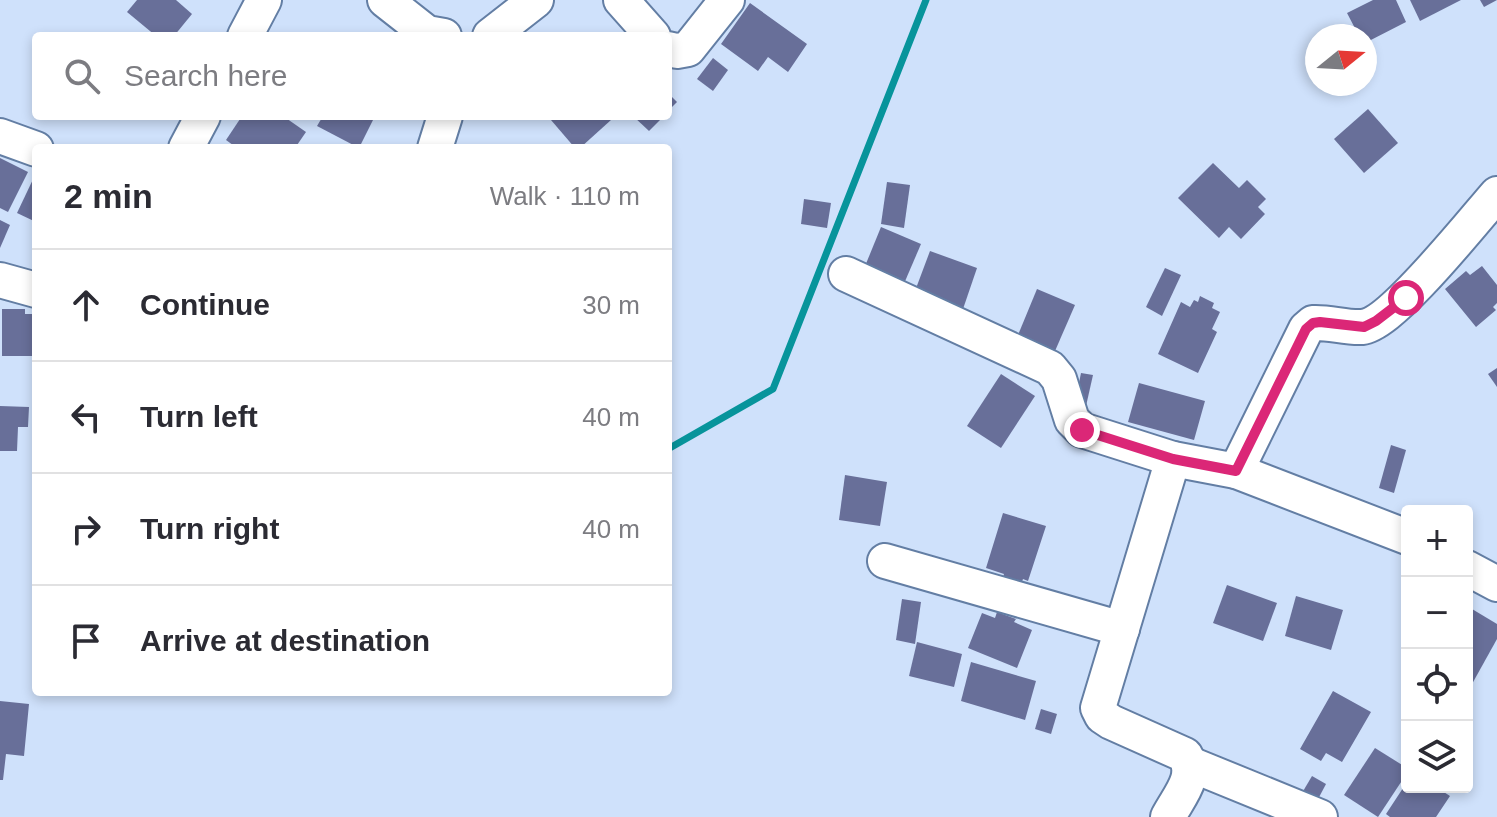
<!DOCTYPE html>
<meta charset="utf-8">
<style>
:root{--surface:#fff;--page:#f2f2f3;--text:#2b2b33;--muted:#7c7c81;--line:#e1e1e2}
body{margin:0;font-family:Helvetica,sans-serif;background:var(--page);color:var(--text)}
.controls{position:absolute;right:24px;bottom:24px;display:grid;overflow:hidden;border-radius:8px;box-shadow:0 4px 12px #0003}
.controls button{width:72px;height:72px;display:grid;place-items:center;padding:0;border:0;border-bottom:2px solid var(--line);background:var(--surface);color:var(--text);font:40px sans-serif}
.compass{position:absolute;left:1305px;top:24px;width:72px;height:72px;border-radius:50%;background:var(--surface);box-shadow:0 4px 12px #0003;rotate:72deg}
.stop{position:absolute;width:24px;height:24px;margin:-18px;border:6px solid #db2777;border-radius:50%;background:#fff}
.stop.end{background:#db2777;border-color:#fff;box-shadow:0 2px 8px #0008}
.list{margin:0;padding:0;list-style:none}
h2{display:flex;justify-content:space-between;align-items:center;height:104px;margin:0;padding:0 32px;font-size:34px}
h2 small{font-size:26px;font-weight:400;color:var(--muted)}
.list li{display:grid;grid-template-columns:52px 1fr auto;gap:24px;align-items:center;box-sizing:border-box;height:112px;padding:0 32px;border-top:2px solid var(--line)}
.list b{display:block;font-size:30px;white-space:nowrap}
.list em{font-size:26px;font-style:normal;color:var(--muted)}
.icon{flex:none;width:44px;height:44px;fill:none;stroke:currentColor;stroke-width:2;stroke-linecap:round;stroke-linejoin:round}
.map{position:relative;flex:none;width:1497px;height:817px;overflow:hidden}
.search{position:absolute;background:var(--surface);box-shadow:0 4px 12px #0003;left:32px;top:32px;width:640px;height:88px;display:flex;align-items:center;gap:20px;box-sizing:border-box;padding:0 28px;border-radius:8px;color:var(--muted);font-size:30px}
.panel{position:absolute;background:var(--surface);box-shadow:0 4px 12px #0003;left:32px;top:144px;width:640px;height:552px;border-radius:8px}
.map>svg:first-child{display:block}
</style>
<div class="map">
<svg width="1497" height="817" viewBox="0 0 1497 817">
<rect width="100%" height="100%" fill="#cfe1fb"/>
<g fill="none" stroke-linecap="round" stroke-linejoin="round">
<path stroke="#07949b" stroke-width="7" d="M668 449 773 389 926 0"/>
</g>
<g fill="#686f99">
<path d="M137 0H176L192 14 174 36H156L127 12Z"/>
<path d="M1373 0H1396L1406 22 1365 43V36H1359L1347 13Z"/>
<path d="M1410 0H1461L1420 21Z"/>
<path d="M1480 0H1497L1484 7Z"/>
<path d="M750 3 807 44 788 72 768 57 758 71 721 44Z"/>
<path d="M713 58 728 70 713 91 697 79Z"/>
<path d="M668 93 677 102 668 111Z"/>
<path d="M1368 109 1398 143 1364 173 1334 139Z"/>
<path d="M242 116H283L306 132 295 148H237L226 140Z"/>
<path d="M323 116H375L359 148 317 126Z"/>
<path d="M556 116H608L611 120 580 148H575L551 120Z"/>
<path d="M633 116H664L649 131Z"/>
<path d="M0 158 28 172 8 212 0 208Z"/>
<path d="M1213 163 1239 188 1247 180 1266 199 1258 207 1265 214 1241 239 1229 227 1219 238 1178 198Z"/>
<path d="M36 173V222L17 213Z"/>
<path d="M887 182 910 185 904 228 881 224Z"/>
<path d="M804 199 831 203 827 228 801 224Z"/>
<path d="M0 220 10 225 0 248Z"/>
<path d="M881 227 921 244 900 293 861 276Z"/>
<path d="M930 251 977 268 963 309 915 291Z"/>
<path d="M1482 266 1497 285V303L1493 307 1496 310 1476 327 1445 289 1466 271 1470 275Z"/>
<path d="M1165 268 1181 275 1162 316 1146 307Z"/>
<path d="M1037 289 1075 305 1055 351 1018 335Z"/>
<path d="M1200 296 1214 303 1212 308 1220 312 1212 329 1217 332 1198 373 1158 354 1181 302 1190 307 1194 300 1198 302Z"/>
<path d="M2 309H25V314H36V356H2Z"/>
<path d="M1497 368V387L1488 374Z"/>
<path d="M1081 373 1093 375 1086 406 1075 403Z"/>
<path d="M1001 374 1035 396 1001 448 967 426Z"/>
<path d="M1139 383 1205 401 1194 440 1128 422Z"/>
<path d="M0 406 29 407 28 427H18L17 451H0Z"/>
<path d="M1391 445 1406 450 1394 493 1379 488Z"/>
<path d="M845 475 887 482 880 526 839 520Z"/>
<path d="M1003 513 1046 526 1028 581 1023 579 1019 589 1001 583 1004 574 986 568Z"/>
<path d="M1227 585 1277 603 1263 641 1213 623Z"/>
<path d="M1296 596 1343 610 1331 650 1285 636Z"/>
<path d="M902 599 921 602 915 644 896 640Z"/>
<path d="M1467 606 1497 624V639L1467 693Z"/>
<path d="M997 612 1016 619 1014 622 1032 630 1017 668 968 648 982 613 995 618Z"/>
<path d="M917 642 962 654 954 687 909 676Z"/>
<path d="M971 662 1036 681 1025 720 961 701Z"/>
<path d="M1333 691 1371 712 1342 762 1326 753 1321 761 1300 749Z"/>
<path d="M0 701 29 704 24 756 6 754 3 780H0Z"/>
<path d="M1041 709 1057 714 1051 734 1035 729Z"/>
<path d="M1375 748 1407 768V773L1378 817 1344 795Z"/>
<path d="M1312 776 1326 784 1317 801 1302 793Z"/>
<path d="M1407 782V787H1436L1450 796 1436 817H1390L1386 814Z"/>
</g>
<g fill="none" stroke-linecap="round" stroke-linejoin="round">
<defs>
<g id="minor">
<path d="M385 0 427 33 444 36"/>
<path d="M621 0 653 36"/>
<path d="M245 36 264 0"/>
<path d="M490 36 536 0"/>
<path d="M668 49 677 51 688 49 727 0"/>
<path d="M0 136 36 149"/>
<path d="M186 148 203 116"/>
<path d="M435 148 445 116"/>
<path d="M846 274 1050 368 1059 379 1072 420 1082 430 1173 459 1236 471 1306 329 1313 323C1329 322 1346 328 1362 327 1392 324 1474 220 1497 194"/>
<path d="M0 280 36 290"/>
<path d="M1236 471 1407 537"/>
<path d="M885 561 1122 629"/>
<path d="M1467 568 1497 584"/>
<path d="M1190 764 1320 817"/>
<path d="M1168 817C1179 796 1198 777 1185 755L1111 722 1102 716 1098 708 1173 459"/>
</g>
</defs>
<use href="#minor" stroke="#637ea4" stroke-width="38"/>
<use href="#minor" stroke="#fff" stroke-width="34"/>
</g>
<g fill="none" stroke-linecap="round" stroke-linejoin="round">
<path stroke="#db2777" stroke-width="10" d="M1082 430 1173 459 1236 471 1306 329 1313 323 1320 322 1364 327 1376 321 1406 298"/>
</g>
</svg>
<div class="controls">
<button>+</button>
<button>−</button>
<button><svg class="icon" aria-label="locate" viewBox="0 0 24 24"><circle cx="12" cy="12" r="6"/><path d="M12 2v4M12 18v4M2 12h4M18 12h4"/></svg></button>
<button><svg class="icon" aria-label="layers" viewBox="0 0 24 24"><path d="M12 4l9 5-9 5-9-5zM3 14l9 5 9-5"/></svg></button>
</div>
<svg class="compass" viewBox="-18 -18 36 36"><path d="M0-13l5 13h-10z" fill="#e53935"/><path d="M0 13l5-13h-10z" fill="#7c7c81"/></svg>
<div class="stop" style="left:1406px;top:298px"></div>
<div class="stop end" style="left:1082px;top:430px"></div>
<div class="search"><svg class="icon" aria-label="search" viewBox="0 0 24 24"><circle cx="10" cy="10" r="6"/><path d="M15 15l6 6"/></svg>Search here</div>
<section class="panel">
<h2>2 min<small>Walk · 110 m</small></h2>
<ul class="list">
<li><svg class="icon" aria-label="ahead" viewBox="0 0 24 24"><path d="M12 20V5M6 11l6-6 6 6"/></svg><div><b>Continue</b></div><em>30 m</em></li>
<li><svg class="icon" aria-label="left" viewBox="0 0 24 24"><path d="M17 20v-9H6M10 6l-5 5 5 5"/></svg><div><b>Turn left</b></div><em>40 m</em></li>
<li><svg class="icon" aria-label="right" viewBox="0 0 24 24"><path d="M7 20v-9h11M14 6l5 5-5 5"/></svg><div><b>Turn right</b></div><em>40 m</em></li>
<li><svg class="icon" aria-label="arrive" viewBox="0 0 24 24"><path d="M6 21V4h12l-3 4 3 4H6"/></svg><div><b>Arrive at destination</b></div></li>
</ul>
</section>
</div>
